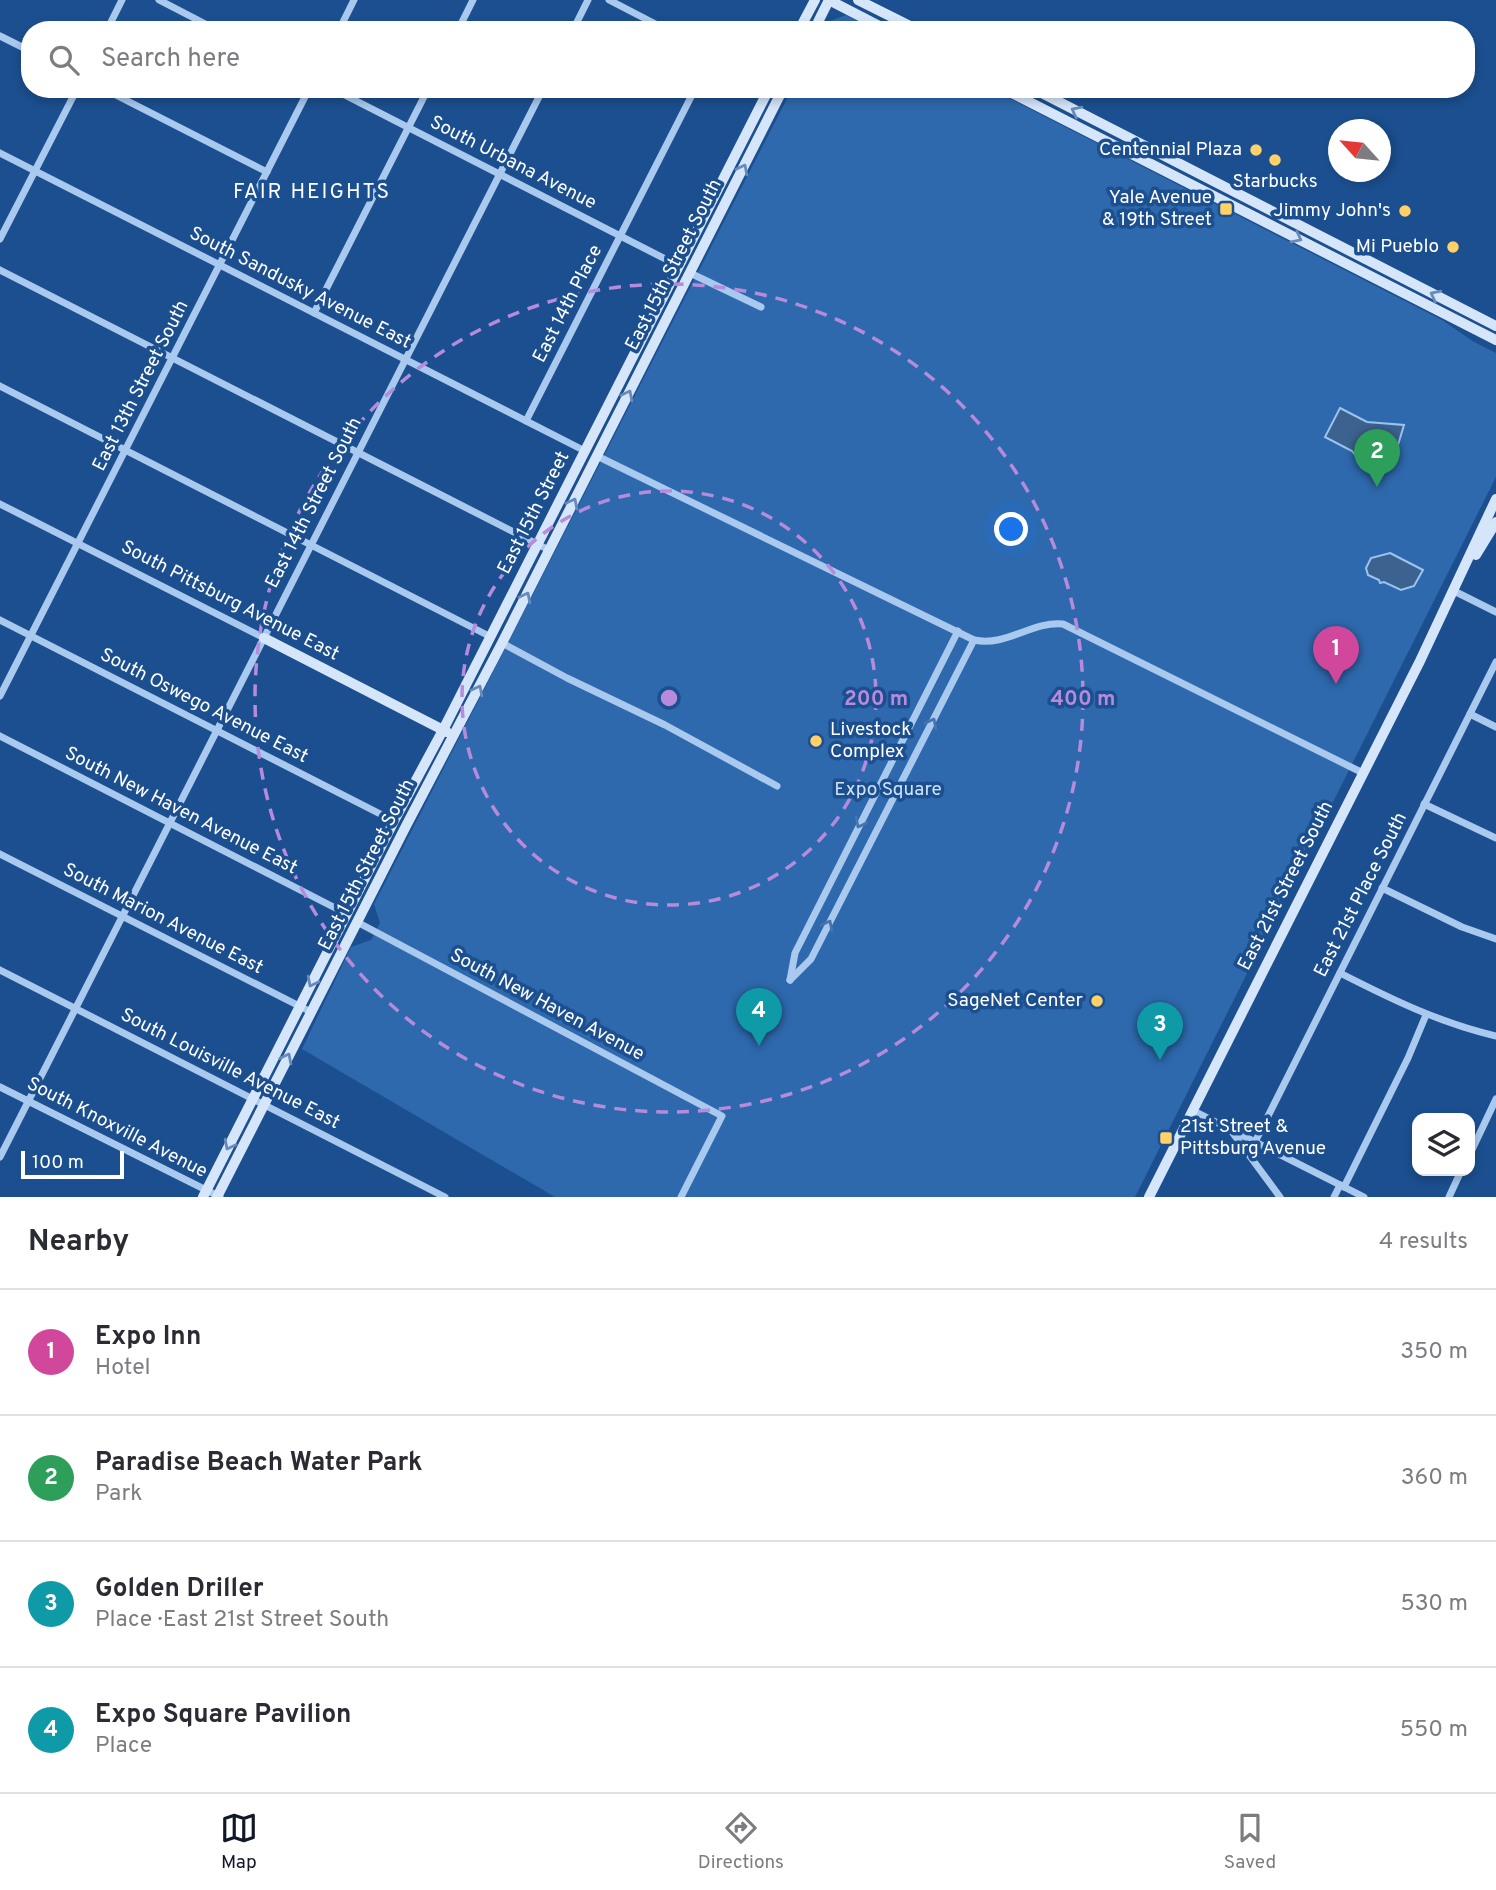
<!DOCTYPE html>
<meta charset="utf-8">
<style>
:root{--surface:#fff;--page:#f7f7f7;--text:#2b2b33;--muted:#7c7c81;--line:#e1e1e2;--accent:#111827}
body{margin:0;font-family:Overpass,sans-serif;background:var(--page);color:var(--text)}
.controls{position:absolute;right:21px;bottom:21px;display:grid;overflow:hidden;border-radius:14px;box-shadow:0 4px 10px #0003}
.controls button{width:63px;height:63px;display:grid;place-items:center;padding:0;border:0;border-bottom:2px solid var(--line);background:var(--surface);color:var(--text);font:35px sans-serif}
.compass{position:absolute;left:1328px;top:119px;width:63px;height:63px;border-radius:50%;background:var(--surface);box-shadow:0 4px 10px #0003;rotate:297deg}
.scale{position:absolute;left:21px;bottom:18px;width:103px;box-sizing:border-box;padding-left:7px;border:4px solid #fff;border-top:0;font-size:19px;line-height:24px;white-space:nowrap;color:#fff;-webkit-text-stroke:5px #1b4f8f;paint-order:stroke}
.you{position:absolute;left:1012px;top:530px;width:24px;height:24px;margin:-18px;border:5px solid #fff;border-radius:50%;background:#1a73e8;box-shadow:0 0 0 10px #1a73e833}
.badge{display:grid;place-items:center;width:46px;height:46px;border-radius:50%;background:var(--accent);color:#fff;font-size:23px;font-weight:700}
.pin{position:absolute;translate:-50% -58px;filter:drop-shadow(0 2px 4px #0008)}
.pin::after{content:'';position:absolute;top:37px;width:24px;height:21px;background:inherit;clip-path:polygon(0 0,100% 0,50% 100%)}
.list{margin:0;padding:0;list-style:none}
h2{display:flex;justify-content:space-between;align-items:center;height:91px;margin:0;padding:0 28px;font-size:30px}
h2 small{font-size:23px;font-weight:400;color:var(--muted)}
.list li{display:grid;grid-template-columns:46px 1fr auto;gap:21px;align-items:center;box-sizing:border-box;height:126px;padding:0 28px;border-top:2px solid var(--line)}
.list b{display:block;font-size:26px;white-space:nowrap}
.list p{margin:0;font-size:23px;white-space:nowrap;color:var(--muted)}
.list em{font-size:23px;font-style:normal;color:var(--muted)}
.icon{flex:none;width:38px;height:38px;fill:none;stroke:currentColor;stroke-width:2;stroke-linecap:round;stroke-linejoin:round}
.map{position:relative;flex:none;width:1496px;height:1197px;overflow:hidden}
.search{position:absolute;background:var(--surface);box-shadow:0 4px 10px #0003;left:21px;right:21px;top:21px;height:77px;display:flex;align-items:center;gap:18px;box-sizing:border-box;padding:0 24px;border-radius:28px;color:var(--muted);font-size:26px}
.sheet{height:595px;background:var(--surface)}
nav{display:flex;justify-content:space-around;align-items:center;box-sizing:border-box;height:98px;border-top:2px solid var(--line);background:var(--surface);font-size:19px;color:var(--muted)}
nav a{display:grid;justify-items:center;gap:4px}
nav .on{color:var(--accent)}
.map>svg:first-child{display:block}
</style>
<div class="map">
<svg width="1496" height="1197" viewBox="0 0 1496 1197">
<rect width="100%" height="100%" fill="#1b4f8f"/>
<g fill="#2e69ad">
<path d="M846 15 875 30H826L830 21Z"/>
<path d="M792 89H991L1442 320 1474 342 1496 353V477L1135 1197H555L302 1049 351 947 371 940 380 923 374 904Z"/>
</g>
<g fill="#3c6290" stroke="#9cc4f0" stroke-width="2">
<path d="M1340 408 1367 422 1404 425 1395 455 1376 478 1352 451 1325 437Z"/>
<path d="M1390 553 1423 570 1414 586 1401 590 1384 582 1380 583 1379 580 1368 575 1366 568 1371 558Z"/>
</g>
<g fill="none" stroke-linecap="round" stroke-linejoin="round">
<g stroke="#a9c9ee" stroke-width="7">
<path d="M159 0 217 30"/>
<path d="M609 0 667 30"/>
<path d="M107 30 122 0"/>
<path d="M339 30 354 0"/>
<path d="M458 30 473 0"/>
<path d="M573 30 588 0"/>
<path d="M0 36 30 51"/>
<path d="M104 89 267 172"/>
<path d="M333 89 679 266"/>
<path d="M0 153 585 451"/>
<path d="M0 239 77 89"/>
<path d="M0 270 549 550"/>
<path d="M690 273 761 307"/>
<path d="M314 313 428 89"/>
<path d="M0 386 491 637"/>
<path d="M526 421 695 89"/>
<path d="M597 456 974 640C1007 647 1031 621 1063 624L1363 773"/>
<path d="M0 504 264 638"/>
<path d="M1454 591 1496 612"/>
<path d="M0 620 394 821"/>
<path d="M502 643 567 678 665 725 777 786"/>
<path d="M0 696 309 89"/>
<path d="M1470 714 1496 727"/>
<path d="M0 736 347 914"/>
<path d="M1424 804 1496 838"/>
<path d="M0 854 311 1012"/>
<path d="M1382 888 1462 927 1496 939"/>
<path d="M357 922 722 1116 681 1197"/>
<path d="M0 970 445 1197"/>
<path d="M1340 973C1391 999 1440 1023 1496 1036"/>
<path d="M790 980 811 959 974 640"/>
<path d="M790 980 795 953 958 631"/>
<path d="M0 1087 220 1197"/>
<path d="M1192 1110 1364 1197"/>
<path d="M1232 1132 1280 1197"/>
<path d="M1255 1142 1496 662"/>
<path d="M1470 1154 1496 1099"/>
<path d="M0 1157 543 89"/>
<path d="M1344 1187 1408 1058 1426 1015"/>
<path d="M1334 1197 1340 1185"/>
<path d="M1449 1197 1461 1171"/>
</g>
<g stroke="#d6e6fa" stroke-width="10">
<path d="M829 0 887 30"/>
<path d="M858 0 918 30"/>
<path d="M799 30 815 0"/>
<path d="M814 30 829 0"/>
<path d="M1004 89 1496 340"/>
<path d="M1034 89 1496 326"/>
<path d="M1476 555 1496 522"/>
<path d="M264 638 447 732"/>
<path d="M203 1197 394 821 443 730 769 89"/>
<path d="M217 1197 406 826 502 643 783 89"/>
<path d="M1149 1197 1419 663 1496 499"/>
</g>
</g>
<defs><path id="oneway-chevron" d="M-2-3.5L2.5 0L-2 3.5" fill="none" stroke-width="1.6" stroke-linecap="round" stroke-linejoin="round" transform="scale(1.75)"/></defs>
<g stroke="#668bba">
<use href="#oneway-chevron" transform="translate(1076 111) rotate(-153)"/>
<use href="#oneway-chevron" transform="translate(743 169) rotate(-63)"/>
<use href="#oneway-chevron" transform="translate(1297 238) rotate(27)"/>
<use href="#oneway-chevron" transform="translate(1435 295) rotate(-153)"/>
<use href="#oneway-chevron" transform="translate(628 395) rotate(-63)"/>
<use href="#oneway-chevron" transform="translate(573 503) rotate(-63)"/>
<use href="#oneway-chevron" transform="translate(526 597) rotate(-63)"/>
<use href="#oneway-chevron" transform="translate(478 690) rotate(-63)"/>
<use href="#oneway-chevron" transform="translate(312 982) rotate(117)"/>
<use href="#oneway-chevron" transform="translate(287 1058) rotate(-63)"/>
<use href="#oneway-chevron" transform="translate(229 1145) rotate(117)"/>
</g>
<g stroke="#4674ac">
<use href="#oneway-chevron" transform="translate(932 723) rotate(-63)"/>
<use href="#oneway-chevron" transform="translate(860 823) rotate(117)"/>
<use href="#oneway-chevron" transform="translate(828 925) rotate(-63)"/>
</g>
<g fill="none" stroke="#b68bdc" stroke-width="3.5" stroke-dasharray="12 9">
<circle cx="669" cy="698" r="207"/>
<circle cx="669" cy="698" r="414"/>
</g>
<g fill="#ffd166" stroke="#1b4f8f" stroke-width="2.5">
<circle cx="1256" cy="150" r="7"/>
<circle cx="1275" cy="160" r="7"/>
<rect x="1219" y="202" width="14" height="14" rx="3.5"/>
<circle cx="1405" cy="211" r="7"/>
<circle cx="1453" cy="247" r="7"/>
<circle cx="816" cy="741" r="7"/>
<circle cx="1097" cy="1001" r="7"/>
<rect x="1159" y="1131" width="14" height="14" rx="3.5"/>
</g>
<g text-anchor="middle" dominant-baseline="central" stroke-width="7" stroke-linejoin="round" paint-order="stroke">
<g font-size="19" fill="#fff" stroke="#1b4f8f" text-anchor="end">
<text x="1242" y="150">Centennial Plaza</text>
<text x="1275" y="182" text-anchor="middle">Starbucks</text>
<text x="1212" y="198">Yale Avenue<tspan x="1212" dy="22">&amp; 19th Street</tspan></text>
<text x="1391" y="211">Jimmy John's</text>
<text x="1439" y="247">Mi Pueblo</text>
<text x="830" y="730" text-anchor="start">Livestock<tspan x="830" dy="22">Complex</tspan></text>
<text x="1083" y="1001">SageNet Center</text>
<text x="1180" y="1127" text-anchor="start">21st Street &amp;<tspan x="1180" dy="22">Pittsburg Avenue</tspan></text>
</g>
<g font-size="19" fill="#fff" stroke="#1b4f8f">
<text transform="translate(513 163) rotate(27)">South Urbana Avenue</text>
<text transform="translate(674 265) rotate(-63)">East 15th Street South</text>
<text transform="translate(300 288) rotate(27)">South Sandusky Avenue East</text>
<text transform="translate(568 304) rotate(-63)">East 14th Place</text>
<text transform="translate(141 386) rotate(-63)">East 13th Street South</text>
<text transform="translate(314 503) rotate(-63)">East 14th Street South</text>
<text transform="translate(534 513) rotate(-63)">East 15th Street</text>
<text transform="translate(230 601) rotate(27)">South Pittsburg Avenue East</text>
<text transform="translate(204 706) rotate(27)">South Oswego Avenue East</text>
<text transform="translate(181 811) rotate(27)">South New Haven Avenue East</text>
<text transform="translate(367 865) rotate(-63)">East 15th Street South</text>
<text transform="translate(1286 886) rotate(-63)">East 21st Street South</text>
<text transform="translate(1361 895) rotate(-63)">East 21st Place South</text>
<text transform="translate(163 919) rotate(27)">South Marion Avenue East</text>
<text transform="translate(547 1005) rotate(28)">South New Haven Avenue</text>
<text transform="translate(230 1069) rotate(27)">South Louisville Avenue East</text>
<text transform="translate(117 1128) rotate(27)">South Knoxville Avenue</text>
</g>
<g font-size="19" fill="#cfe3fa" stroke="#1b4f8f">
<text x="888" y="790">Expo Square</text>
</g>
<g font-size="21" letter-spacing="2" fill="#fff" stroke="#1b4f8f">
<text x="312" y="192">FAIR HEIGHTS</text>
</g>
</g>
<circle cx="669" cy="698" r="10" fill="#b68bdc" stroke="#1b4f8f" stroke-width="3.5"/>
<g font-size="21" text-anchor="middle" font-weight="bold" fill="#b68bdc" stroke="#1b4f8f" stroke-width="7" stroke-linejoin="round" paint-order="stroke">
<text x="876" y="705">200 m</text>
<text x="1083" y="705">400 m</text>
</g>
</svg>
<div class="controls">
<button><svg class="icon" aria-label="layers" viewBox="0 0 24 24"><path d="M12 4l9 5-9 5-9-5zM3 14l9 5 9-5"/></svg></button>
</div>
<svg class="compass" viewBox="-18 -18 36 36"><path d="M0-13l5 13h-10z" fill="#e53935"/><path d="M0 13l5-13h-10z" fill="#7c7c81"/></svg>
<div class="scale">100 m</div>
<div class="you"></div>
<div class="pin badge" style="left:1336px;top:684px;background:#d1479c">1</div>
<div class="pin badge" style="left:1377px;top:487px;background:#2e9e5b">2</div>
<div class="pin badge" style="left:1160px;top:1060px;background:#0f9aa8">3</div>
<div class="pin badge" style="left:759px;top:1046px;background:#0f9aa8">4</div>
<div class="search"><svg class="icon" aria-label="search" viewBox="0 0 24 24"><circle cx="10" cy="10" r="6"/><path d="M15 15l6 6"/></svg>Search here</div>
</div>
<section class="sheet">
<h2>Nearby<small>4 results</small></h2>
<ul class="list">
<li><span class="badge" style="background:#d1479c">1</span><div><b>Expo Inn</b><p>Hotel</p></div><em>350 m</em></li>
<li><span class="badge" style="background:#2e9e5b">2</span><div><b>Paradise Beach Water Park</b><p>Park</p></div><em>360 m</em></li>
<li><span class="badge" style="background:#0f9aa8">3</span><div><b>Golden Driller</b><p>Place · East 21st Street South</p></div><em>530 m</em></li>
<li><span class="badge" style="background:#0f9aa8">4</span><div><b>Expo Square Pavilion</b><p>Place</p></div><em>550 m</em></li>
</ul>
</section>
<nav>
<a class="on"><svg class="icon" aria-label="map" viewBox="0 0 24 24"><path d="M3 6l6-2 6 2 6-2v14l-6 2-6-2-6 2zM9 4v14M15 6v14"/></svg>Map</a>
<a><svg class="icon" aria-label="directions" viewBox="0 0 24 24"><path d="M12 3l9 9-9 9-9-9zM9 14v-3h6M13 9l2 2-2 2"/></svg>Directions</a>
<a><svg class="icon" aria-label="saved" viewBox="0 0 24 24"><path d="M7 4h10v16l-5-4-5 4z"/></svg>Saved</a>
</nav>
